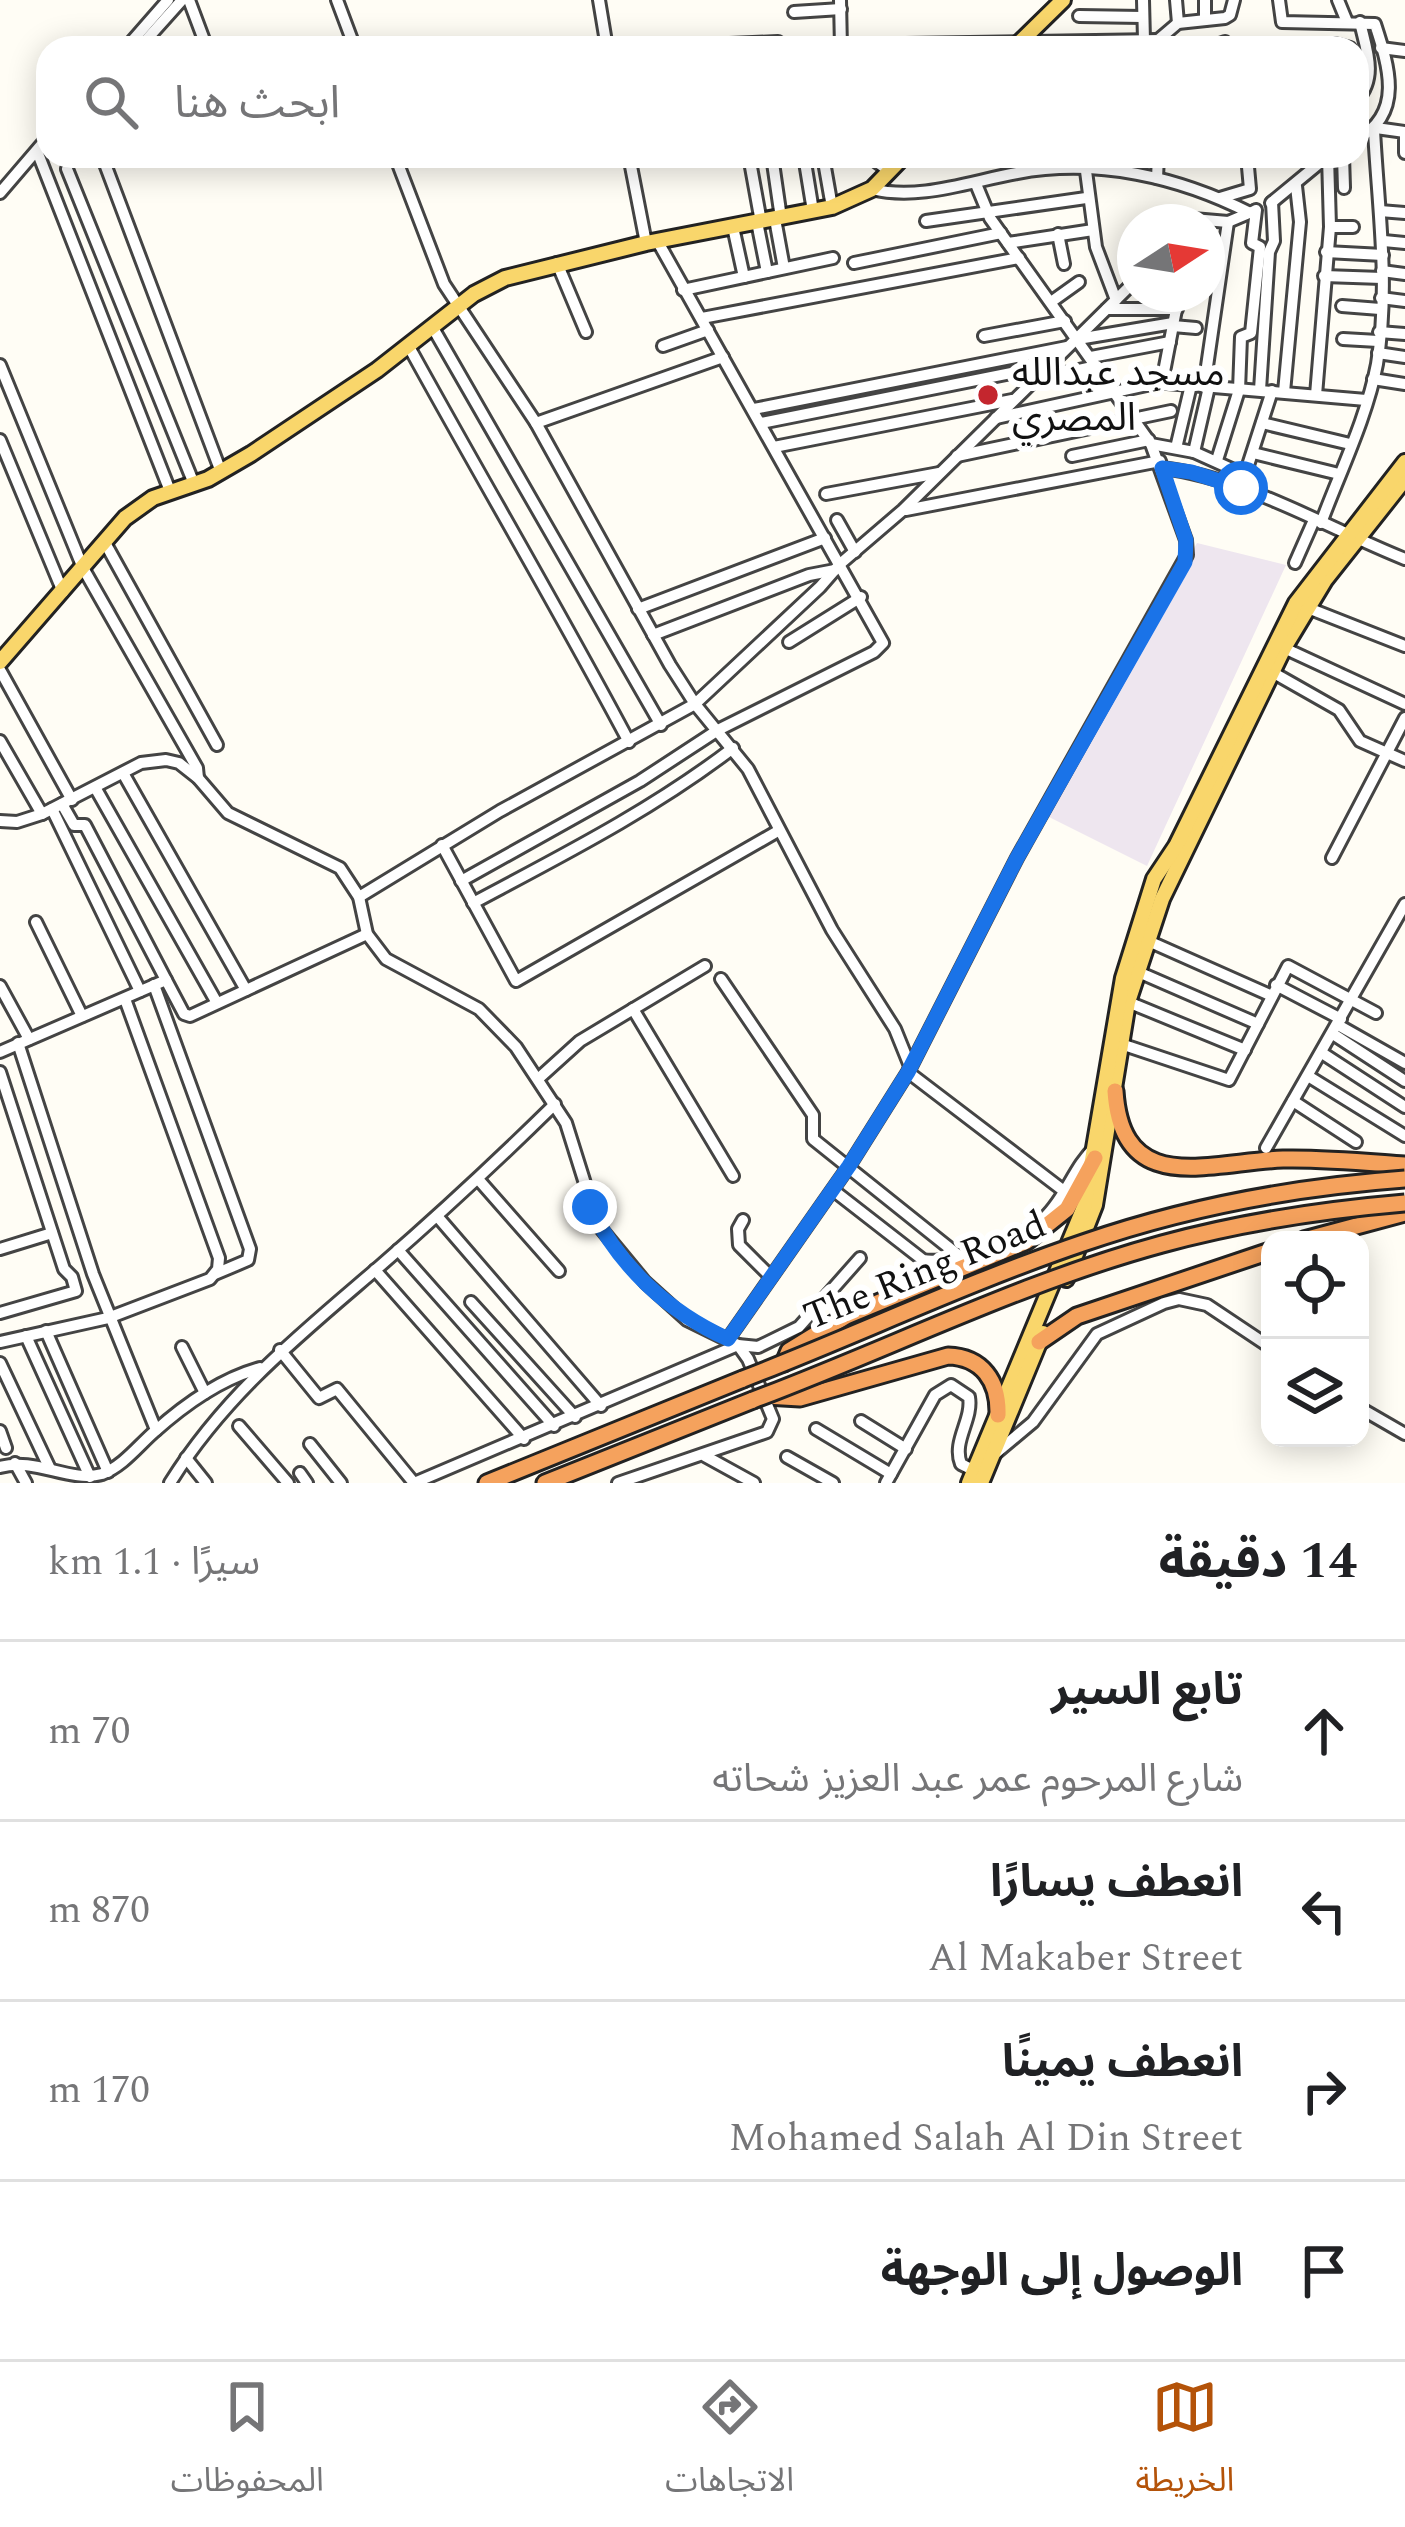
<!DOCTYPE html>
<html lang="ar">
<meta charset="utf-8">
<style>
:root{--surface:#fff;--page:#f6f6f6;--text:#202124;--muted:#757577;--line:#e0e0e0;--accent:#b45309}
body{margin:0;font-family:Spectral,"Noto Sans Arabic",serif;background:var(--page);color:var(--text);direction:rtl}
.controls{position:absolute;right:36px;bottom:36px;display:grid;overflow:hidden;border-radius:24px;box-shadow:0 6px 30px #0003}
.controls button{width:108px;height:108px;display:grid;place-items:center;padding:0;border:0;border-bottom:3px solid var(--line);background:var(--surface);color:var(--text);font:60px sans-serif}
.compass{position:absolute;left:1117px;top:204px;width:108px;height:108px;border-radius:50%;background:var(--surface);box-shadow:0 6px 30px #0003;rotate:78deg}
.stop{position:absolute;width:36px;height:36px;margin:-27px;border:9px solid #1a73e8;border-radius:50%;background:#fff}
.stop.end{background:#1a73e8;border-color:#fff;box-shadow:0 3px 12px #0008}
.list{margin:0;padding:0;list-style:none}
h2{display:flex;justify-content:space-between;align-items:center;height:156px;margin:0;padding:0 48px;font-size:51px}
h2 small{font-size:39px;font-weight:400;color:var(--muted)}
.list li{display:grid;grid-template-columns:78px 1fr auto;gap:36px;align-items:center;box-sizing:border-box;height:180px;padding:0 48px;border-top:3px solid var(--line)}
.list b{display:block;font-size:45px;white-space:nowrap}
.list p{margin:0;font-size:39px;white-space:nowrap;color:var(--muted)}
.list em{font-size:39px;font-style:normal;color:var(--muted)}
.icon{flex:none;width:66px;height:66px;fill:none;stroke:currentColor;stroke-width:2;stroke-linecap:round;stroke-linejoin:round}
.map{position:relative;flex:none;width:1405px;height:1483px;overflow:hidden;direction:ltr}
.search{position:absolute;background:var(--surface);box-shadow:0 6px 30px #0003;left:36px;right:36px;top:36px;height:132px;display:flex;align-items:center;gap:30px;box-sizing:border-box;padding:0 42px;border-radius:36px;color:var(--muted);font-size:45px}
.sheet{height:876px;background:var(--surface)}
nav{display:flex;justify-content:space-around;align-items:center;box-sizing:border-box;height:168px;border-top:3px solid var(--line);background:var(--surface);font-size:33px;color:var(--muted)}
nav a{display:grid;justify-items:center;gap:6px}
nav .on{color:var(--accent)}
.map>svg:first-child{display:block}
</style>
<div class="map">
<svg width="1405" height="1483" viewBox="0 0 1405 1483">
<rect width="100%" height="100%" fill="#fffdf5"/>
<path fill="#eee6ef" d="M1197 543 1286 565 1147 866 1043 814Z"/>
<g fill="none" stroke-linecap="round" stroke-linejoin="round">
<defs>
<g id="minor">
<path d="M189 0 207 48"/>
<path d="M337 0 355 48"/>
<path d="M599 0 607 48"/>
<path d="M840 0 841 48"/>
<path d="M1143 0 1144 40"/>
<path d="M1176 0 1178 23"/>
<path d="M1205 0V20"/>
<path d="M1279 0 1282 22 1375 24C1389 67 1404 114 1357 139"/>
<path d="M1338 0 1347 22"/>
<path d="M794 12 841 9"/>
<path d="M1079 16 1142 17"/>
<path d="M1158 40 1178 23 1225 18 1230 15 1234 0"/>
<path d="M841 45 1158 40"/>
<path d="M1280 46 1303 48"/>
<path d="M126 48 168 0"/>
<path d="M139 48 182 0"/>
<path d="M636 48 778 42"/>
<path d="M1208 48 1225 42"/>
<path d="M1332 48 1335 44 1350 48"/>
<path d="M1381 48 1405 51"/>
<path d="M1357 100C1378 77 1366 49 1360 22"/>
<path d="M1376 128 1405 132V153"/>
<path d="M37 151 170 491"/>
<path d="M102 156 221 472"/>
<path d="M248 156V157"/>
<path d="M395 156 444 284 536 423 670 665 695 704 748 769 832 930 895 1029 910 1066"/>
<path d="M629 156 646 243"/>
<path d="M749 156 761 222"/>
<path d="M772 156 781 218"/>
<path d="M804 156 813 211"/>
<path d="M823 156 832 207"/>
<path d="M869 156 889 171"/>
<path d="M1084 156 1096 247 1116 300"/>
<path d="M1206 156 1283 159 1301 156"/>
<path d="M1343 156 1344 188"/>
<path d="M67 169 194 484"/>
<path d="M1157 178 1158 156"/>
<path d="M872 189C919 201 971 181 1017 173 1097 158 1179 177 1250 213"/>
<path d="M0 193 48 137"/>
<path d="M1220 198 1250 189 1247 156"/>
<path d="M1271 203 1328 156"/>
<path d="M1380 211 1405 213"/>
<path d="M775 219 784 268"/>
<path d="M1193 219 1228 222 1254 211"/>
<path d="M926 221 1086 198"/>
<path d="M757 222 767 272"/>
<path d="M733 227 744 277"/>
<path d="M1330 227H1353"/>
<path d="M1058 234 1064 264"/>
<path d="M1384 241 1405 243"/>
<path d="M1008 243 1093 230"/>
<path d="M1326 252 1383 255"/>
<path d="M557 263 586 332"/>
<path d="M854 263 1001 233"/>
<path d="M1382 271 1405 274"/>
<path d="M1324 276 1382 278"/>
<path d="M683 290 833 258"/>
<path d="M1179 294 1163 377 1167 383 1366 400"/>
<path d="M1381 298 1405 301"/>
<path d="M1051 302 1079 282"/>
<path d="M1342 306 1380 309"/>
<path d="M1107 309H1177"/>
<path d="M702 318 1019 258"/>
<path d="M1173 326 1196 328"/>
<path d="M433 328 661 725"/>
<path d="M1379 332 1405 334"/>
<path d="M984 336 1065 321"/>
<path d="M1078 339 1173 323"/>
<path d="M1343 339 1378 341"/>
<path d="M408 345C481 478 558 608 629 742"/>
<path d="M663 346 708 330"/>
<path d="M1378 353 1405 357"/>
<path d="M1091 357 1170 342"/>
<path d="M0 365 83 568 197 768 198 778"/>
<path d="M1065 373 1097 366"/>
<path d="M1373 379 1405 384"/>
<path d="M1204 387 1228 222"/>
<path d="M1260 390 1269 252 1274 241 1272 202"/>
<path d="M1284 392 1300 222 1296 186"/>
<path d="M1316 395 1330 227 1328 156"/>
<path d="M754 409 1067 347"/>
<path d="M996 418 1165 381"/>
<path d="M536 423 723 357"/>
<path d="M761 423 1046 366"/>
<path d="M1262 423 1350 444"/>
<path d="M0 440 63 592"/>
<path d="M1151 444 1194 452 1245 475"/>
<path d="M774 447 1012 400"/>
<path d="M1176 448 1191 385"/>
<path d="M1194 452 1209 387"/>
<path d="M1253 453 1339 474"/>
<path d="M957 456 1171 411"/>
<path d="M1072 456 1149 440"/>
<path d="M1217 460 1239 390 1241 337 1251 333 1260 247 1252 243 1256 210"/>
<path d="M1162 468C1246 478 1327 528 1405 559"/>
<path d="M1241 487 1272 391"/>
<path d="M826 494 939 473"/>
<path d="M906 510 1160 461"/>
<path d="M837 520 855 552"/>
<path d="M1321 523C1340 472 1367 417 1377 364 1390 286 1378 207 1374 130"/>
<path d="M104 541 217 745"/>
<path d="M1295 563 1314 520"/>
<path d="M1308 608 1405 646"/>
<path d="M638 609 825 538"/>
<path d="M653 635 809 575 835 570"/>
<path d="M789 642 861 597"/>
<path d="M1284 648 1405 704"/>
<path d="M0 670 72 800"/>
<path d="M1272 672 1339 710 1360 741 1405 761"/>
<path d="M0 741 42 814"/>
<path d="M123 773 246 990"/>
<path d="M96 789 217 1003"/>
<path d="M62 804 74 825H85L166 980"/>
<path d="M52 809 140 991"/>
<path d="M0 821 17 822 42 814 141 763 166 760 179 763 198 778 228 813 340 868 359 897 367 934 386 959 479 1009 516 1047 566 1123 598 1225 645 1282 687 1320 738 1345 758 1347 799 1327 860 1258"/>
<path d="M442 845 516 981 778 831"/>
<path d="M1332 858 1405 718"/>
<path d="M461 881 640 781 718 730 874 652 883 643 658 242"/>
<path d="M359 897 500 811 695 704 820 587 840 564 903 510 1135 281"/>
<path d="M473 903C563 855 652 810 733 748"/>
<path d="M36 922 82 1016"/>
<path d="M1146 940 1272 996"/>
<path d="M1136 971 1258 1024"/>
<path d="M721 979 813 1115V1139L958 1255"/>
<path d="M154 985 250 1249 248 1260 215 1274"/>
<path d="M1276 985 1341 1019"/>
<path d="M0 986 29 1039"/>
<path d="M1128 1002 1245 1050"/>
<path d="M633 1009 733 1176"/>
<path d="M1338 1025 1405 1063"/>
<path d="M1333 1034 1405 1081"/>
<path d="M18 1043 93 1274 156 1430"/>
<path d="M1121 1044 1229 1080 1288 966 1376 1013"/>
<path d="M0 1052 166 980 184 1014 190 1016 367 934"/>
<path d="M1322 1053 1405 1107"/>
<path d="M0 1072 64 1269 72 1277 76 1291 0 1313"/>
<path d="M908 1072 1064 1191"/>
<path d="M1308 1076 1405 1136"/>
<path d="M538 1079 580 1041 705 966"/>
<path d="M1293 1101 1356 1142"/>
<path d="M1266 1148 1405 904"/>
<path d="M478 1179 559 1271"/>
<path d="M833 1190 923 1260C950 1266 1025 1237 1045 1217 1066 1197 1074 1167 1095 1147"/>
<path d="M437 1216 601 1406"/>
<path d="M743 1220 738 1229 739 1245 771 1277"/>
<path d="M0 1249 52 1233"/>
<path d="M398 1250 554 1426"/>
<path d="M375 1270 524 1439"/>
<path d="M471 1302 575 1417"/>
<path d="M46 1331 108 1472"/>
<path d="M26 1336 90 1477"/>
<path d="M728 1339 849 1166 908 1072 1017 858 1187 555 1186 540 1151 444 990 218 976 184"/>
<path d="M0 1342 108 1318 210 1279 218 1269 219 1258 125 999"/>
<path d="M182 1347 205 1393"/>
<path d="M280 1350 319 1398 337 1389 414 1483"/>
<path d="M0 1363 50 1469"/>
<path d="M1360 1408 1405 1434"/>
<path d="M861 1421 906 1449"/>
<path d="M239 1426 288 1483"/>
<path d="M816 1429 891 1474"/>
<path d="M0 1431 6 1448"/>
<path d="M310 1444 341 1483"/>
<path d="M996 1453 1033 1422 1097 1334 1164 1303 1179 1299 1207 1305 1270 1347"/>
<path d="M705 1456 754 1483"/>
<path d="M787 1457 833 1483"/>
<path d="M186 1458 206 1483"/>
<path d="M15 1463 26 1483"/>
<path d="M0 1467C36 1457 69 1483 102 1474 123 1466 138 1446 154 1432 184 1405 220 1379 260 1368"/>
<path d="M300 1473 307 1483"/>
<path d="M170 1483C225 1394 302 1333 380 1266 440 1214 498 1160 555 1104"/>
<path d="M414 1483 738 1345 748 1359 773 1419 767 1432 618 1483"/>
<path d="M886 1483 935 1395 951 1385 969 1397C973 1420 952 1441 961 1464L975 1471"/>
</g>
<g id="major">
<path d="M1014 48 1063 0"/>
<path d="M0 662 125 518 153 498 208 479 251 454 377 370 474 294 505 278 646 243 832 207 872 189 904 156"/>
<path d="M1066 1279 1095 1205 1128 1002 1162 899 1284 648 1325 580 1405 479"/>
<path d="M969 1483 1084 1207 1123 978 1154 879 1176 846 1296 603 1405 462"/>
<path d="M981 1483 1043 1333"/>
</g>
<g id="highway">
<path d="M1115 1091C1122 1198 1209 1162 1283 1159 1323 1158 1364 1162 1405 1165"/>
<path d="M1304 1240 1405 1213"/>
<path d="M1039 1342 1077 1316 1270 1251"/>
<path d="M784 1363 789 1351 846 1316 1027 1241 1067 1209 1095 1158"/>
<path d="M766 1396 800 1398 948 1356C982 1357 999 1381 998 1415"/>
<path d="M487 1483 743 1379"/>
<path d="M545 1483 753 1400"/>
</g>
</defs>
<use href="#minor" stroke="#444" stroke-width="16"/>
<use href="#major" stroke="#222" stroke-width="20"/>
<use href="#highway" stroke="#222" stroke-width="21"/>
<use href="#minor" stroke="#fff" stroke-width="10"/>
<use href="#major" stroke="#f9d66b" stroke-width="14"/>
<use href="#highway" stroke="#f5a25d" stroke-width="15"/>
<defs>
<g id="highway-bridge">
<path d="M743 1379C857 1335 968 1282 1083 1243 1187 1207 1296 1187 1405 1179"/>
<path d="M753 1400C889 1349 1022 1282 1162 1244 1242 1222 1323 1210 1405 1203"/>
</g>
</defs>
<use href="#highway-bridge" stroke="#222" stroke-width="21" stroke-linecap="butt"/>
<use href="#highway-bridge" stroke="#f5a25d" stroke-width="15"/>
</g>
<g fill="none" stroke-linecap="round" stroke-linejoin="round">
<path stroke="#1a73e8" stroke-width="15" d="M590 1207C619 1266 668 1312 728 1339L849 1166 908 1072 1017 858 1185 562 1186 540 1162 468 1191 472 1241 488"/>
</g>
<circle fill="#c4262e" stroke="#fff" stroke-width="4.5" cx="988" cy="395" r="12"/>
<g text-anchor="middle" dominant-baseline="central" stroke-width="12" stroke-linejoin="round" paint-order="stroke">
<g font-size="39" fill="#111" stroke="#fff" text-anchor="start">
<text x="1012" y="373">مسجد عبدالله<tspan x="1012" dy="45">المصري</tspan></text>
</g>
<g font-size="39" fill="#111" stroke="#fff">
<text transform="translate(925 1271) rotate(-22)">The Ring Road</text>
</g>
</g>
</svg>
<div class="controls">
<button><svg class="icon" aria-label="locate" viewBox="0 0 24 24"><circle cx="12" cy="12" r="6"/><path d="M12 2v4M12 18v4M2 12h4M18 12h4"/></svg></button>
<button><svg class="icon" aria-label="layers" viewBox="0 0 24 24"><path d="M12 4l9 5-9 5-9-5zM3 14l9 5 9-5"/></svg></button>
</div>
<svg class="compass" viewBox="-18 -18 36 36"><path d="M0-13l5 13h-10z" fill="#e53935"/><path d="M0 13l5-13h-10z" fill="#757577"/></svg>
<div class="stop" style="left:1241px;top:488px"></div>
<div class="stop end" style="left:590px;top:1207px"></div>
<div class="search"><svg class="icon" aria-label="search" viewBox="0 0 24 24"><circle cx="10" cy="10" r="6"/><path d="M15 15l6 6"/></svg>ابحث هنا</div>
</div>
<section class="sheet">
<h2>14 دقيقة<small>سيرًا · 1.1 km</small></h2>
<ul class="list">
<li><svg class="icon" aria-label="ahead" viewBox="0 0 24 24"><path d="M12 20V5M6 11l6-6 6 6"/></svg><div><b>تابع السير</b><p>شارع المرحوم عمر عبد العزيز شحاته</p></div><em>70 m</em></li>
<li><svg class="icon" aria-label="left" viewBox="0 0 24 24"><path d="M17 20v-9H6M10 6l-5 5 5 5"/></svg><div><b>انعطف يسارًا</b><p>Al Makaber Street</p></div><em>870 m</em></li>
<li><svg class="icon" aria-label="right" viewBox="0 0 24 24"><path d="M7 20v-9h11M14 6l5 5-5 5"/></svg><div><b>انعطف يمينًا</b><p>Mohamed Salah Al Din Street</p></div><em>170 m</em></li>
<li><svg class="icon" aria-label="arrive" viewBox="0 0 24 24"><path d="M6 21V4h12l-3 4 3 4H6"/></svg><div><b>الوصول إلى الوجهة</b></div></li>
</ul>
</section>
<nav>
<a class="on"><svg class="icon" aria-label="map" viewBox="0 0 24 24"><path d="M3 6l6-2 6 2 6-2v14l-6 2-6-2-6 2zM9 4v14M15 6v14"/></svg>الخريطة</a>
<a><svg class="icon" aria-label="directions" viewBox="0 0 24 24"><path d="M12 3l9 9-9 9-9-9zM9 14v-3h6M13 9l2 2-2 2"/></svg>الاتجاهات</a>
<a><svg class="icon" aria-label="saved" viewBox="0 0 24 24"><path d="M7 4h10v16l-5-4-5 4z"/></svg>المحفوظات</a>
</nav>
